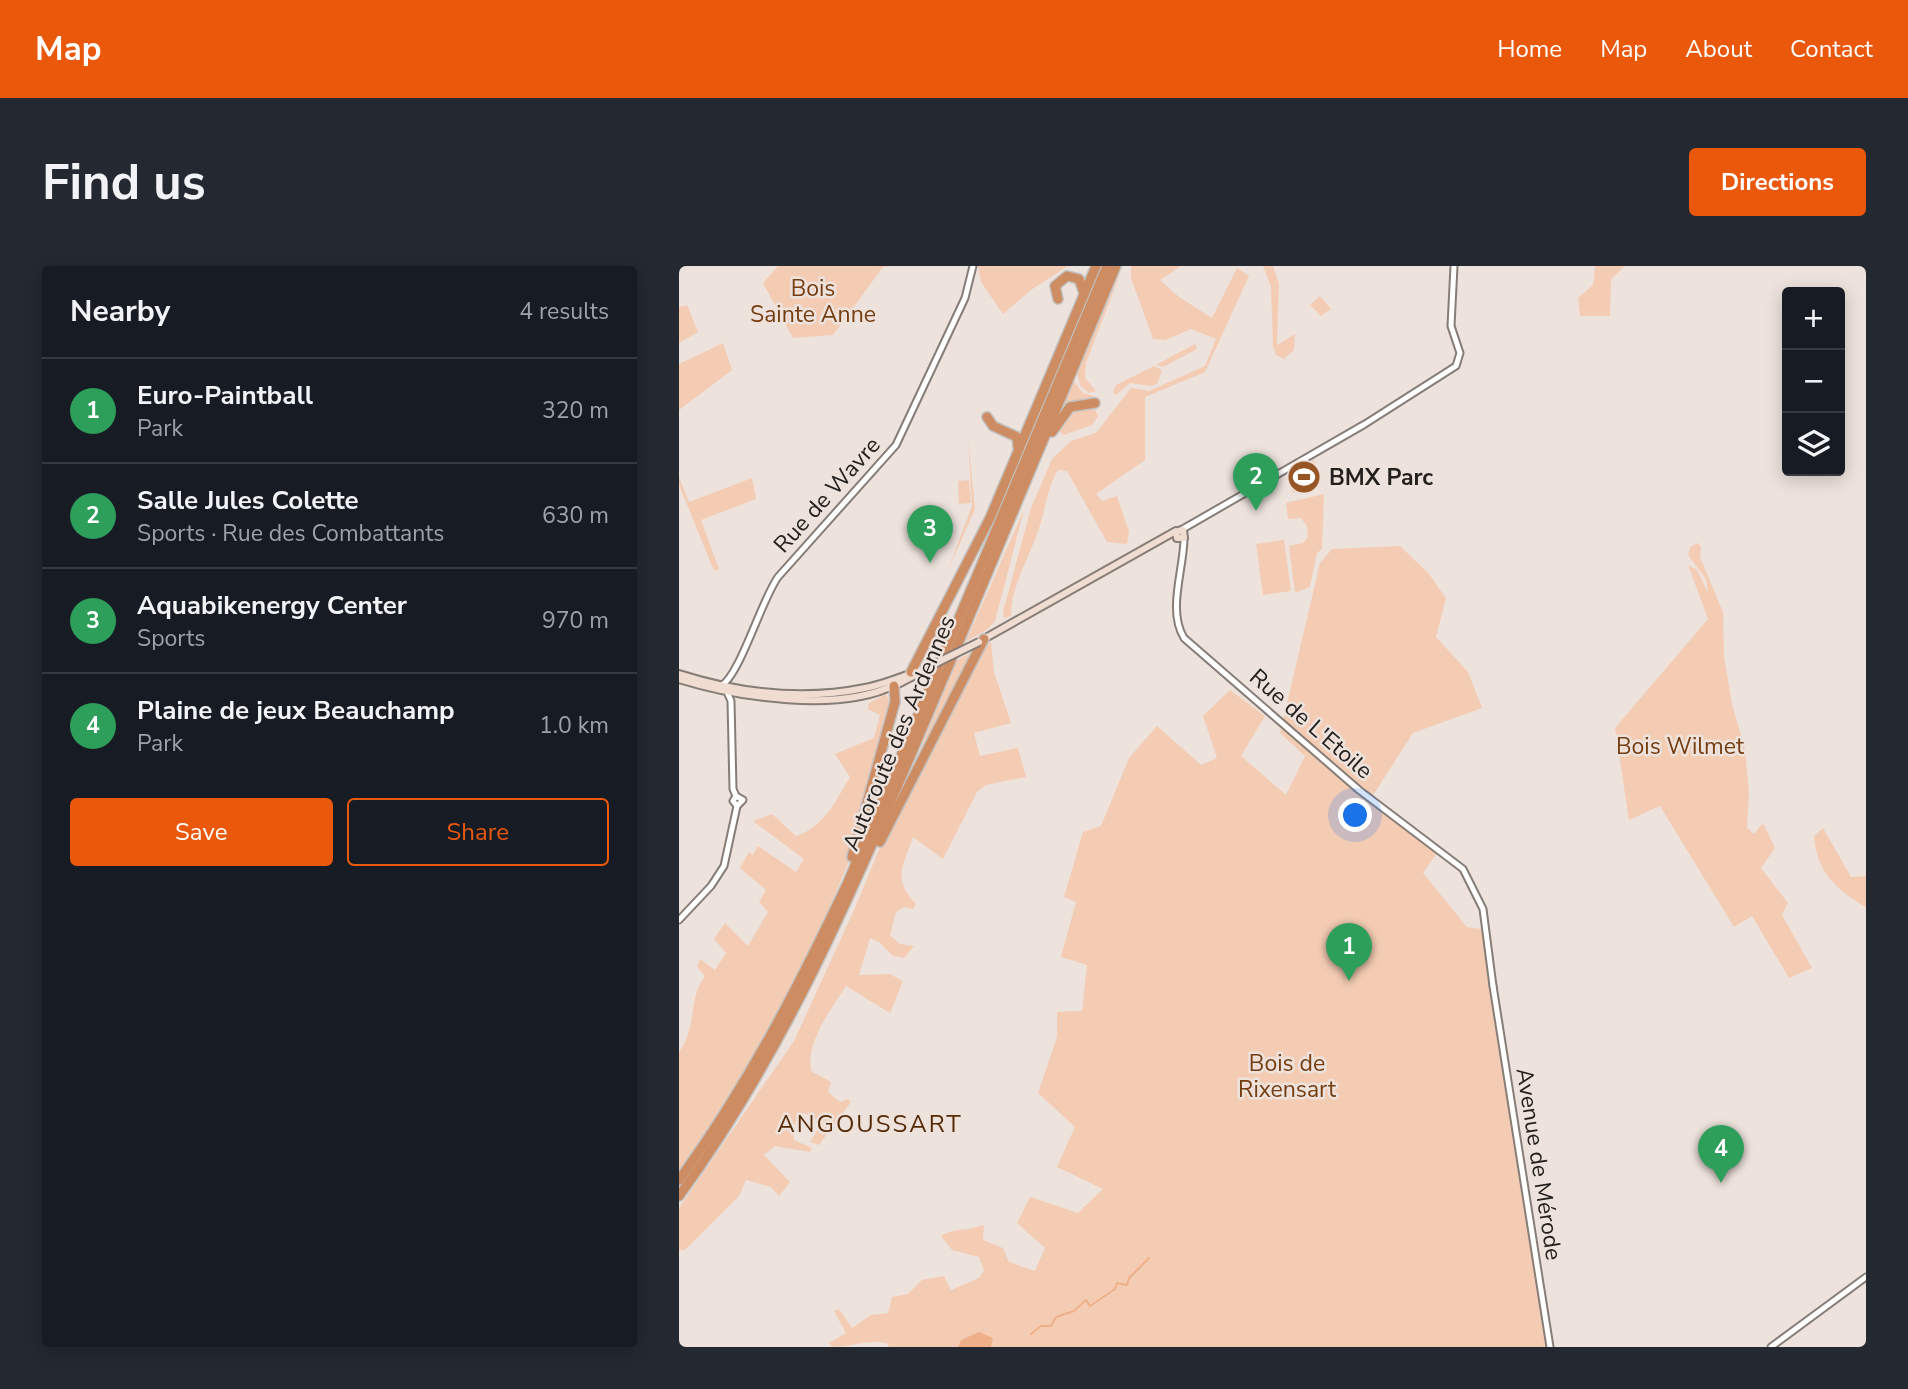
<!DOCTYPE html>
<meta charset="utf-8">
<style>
:root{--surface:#171b24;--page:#242831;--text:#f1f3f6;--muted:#9ea1a6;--line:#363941;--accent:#ea580c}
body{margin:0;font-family:"Nunito Sans",sans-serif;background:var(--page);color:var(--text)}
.controls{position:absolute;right:21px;top:21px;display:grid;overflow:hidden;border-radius:7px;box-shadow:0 4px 18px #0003}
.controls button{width:63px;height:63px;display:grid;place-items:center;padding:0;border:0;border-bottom:2px solid var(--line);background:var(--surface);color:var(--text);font:35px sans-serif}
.you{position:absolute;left:677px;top:550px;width:24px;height:24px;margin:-18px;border:5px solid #fff;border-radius:50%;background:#1a73e8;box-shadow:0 0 0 10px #1a73e833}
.badge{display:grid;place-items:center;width:46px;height:46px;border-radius:50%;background:var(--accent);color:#fff;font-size:23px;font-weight:700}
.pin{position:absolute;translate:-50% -58px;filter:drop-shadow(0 2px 4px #0008)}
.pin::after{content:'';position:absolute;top:37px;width:24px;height:21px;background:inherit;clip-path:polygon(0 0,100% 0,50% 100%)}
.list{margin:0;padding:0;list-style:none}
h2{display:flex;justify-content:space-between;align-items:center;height:91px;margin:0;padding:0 28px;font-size:30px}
h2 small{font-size:23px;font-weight:400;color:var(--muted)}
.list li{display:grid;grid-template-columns:46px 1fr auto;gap:21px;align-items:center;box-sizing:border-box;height:105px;padding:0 28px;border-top:2px solid var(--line)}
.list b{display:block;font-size:26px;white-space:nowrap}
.list p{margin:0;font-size:23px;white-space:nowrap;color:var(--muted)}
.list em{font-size:23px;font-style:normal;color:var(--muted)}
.actions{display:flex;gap:14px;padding:21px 28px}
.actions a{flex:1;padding:16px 0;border:2px solid var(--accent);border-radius:7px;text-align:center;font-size:24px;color:var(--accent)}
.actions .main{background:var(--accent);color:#fff}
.icon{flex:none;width:38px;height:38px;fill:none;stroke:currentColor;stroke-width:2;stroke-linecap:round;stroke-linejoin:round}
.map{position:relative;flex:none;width:1187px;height:1081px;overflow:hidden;border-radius:7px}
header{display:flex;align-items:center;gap:42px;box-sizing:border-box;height:98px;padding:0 35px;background:var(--accent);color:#fff}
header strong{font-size:33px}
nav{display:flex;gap:38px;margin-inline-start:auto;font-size:24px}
.intro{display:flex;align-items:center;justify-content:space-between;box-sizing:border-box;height:168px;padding:0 42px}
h1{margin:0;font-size:49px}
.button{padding:18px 32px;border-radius:7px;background:var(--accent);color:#fff;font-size:24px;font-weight:700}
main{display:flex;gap:42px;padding:0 42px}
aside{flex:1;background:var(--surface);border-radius:7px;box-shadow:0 4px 18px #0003}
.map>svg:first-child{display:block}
</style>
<header>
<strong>Map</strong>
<nav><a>Home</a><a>Map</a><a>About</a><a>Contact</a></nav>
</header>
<div class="intro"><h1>Find us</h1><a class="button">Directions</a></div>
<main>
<aside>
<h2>Nearby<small>4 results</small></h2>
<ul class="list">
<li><span class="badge" style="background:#2e9e5b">1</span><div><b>Euro-Paintball</b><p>Park</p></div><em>320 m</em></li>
<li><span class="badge" style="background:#2e9e5b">2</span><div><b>Salle Jules Colette</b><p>Sports · Rue des Combattants</p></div><em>630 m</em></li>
<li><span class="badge" style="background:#2e9e5b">3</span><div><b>Aquabikenergy Center</b><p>Sports</p></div><em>970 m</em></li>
<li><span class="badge" style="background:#2e9e5b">4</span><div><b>Plaine de jeux Beauchamp</b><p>Park</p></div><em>1.0 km</em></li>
</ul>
<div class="actions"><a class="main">Save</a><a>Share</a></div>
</aside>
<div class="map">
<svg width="1187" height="1081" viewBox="0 0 1187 1081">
<rect width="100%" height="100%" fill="#ede2dc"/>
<g fill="#f4ccb4">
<path d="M99 0H213L204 1 154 69 114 72 84 17Z"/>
<path d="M299 0H389L352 24 324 48 302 16Z"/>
<path d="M452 0H502L481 14 500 31 533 52 558 2 570 10 526 106 466 131V194L417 228 423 235 438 230 450 266 448 278 428 276 388 205 379 204C368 222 367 242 360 262 351 291 332 319 332 350L325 352 324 346 352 242 373 193 392 175 417 167 452 122 470 125 526 100 537 73 512 63 486 74 474 73 452 12Z"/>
<path d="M584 0H594L600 18 598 79 616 68 615 84 605 93 597 89 594 81 592 21Z"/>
<path d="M916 0H946L932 13 931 50H901L899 32 914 19Z"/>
<path d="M443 3 407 97 406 112 417 125 410 127 401 119 398 106Z"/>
<path d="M641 30 652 43 642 50 631 39Z"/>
<path d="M8 39 19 66 0 77V41Z"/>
<path d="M44 77 53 104 0 144V98Z"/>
<path d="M516 78 518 83 484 101 477 99Z"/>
<path d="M475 100 483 104 478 118 472 120 451 117 437 129 434 126 437 119Z"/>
<path d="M395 115 404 127 414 130V134L394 137 380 151Z"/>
<path d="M414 140 419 150 413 159 385 169 377 163 390 145Z"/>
<path d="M289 172 296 243 269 304 293 240Z"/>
<path d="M635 194 643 214 614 227 608 209Z"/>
<path d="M0 211 10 236 73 212 77 233 22 254 40 303 36 305 33 300 0 219Z"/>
<path d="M290 214 292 237 280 238 279 215Z"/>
<path d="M645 228 643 283 638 287 631 321 616 327 610 280 624 277 629 271 628 260 622 252 609 253 607 237Z"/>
<path d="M345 244 316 355 308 364 287 375Z"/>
<path d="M605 274 612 325 584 329 577 278Z"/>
<path d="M1019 277 1022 281 1021 291 1044 346 1045 391 1053 438 1066 483 1070 527 1068 562 1075 568 1084 557 1096 582 1082 602 1109 637 1103 649 1133 702 1110 712 1073 650 1055 661 981 540 950 554 936 462 1029 353 1009 299 1018 304 1029 327 1027 313 1009 289 1011 281Z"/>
<path d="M721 280 750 308 767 332 757 371 789 406 803 442 734 467 691 534 758 587 744 607 788 661 802 663 868 1081H208L210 1078C189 1072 174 1081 153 1081L150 1077 167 1067 155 1045 160 1043 173 1062 192 1049 209 1047 213 1031 229 1028 243 1014 265 1010 272 1024 300 1012 305 1004 300 991 273 984 262 970C277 961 288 966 303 959L305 960 304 974 324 982 330 996 356 1005 366 982 338 957 351 931 399 947 424 923 378 901 396 861 359 827 378 771V746L403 745 408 699 382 691 397 636 385 631 404 566 422 560 450 492 478 460 522 499 538 492 524 450 551 424 586 450 562 490 607 529 626 490 601 467 641 297 653 283Z"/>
<path d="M312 376 315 406 332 457 295 467 301 490 339 482 347 511 307 519 298 526 264 593 234 571C224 600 213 613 237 638L234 643 225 641 217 646 211 669 221 678 235 680 225 692 214 690 200 676 191 672 180 709 211 708 224 715 211 747 167 720C151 745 127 775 132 805L152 816 149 826 161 836 169 833 172 836 140 879 131 876 143 856 125 847 114 860 115 874 133 882 131 886 96 880 85 889 111 916 100 930 92 921 67 914 60 930 6 984H0V942L115 775 176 642 278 394Z"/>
<path d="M207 428 212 438 171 593 146 652 80 784 0 907V786C18 762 9 732 26 710L18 701 21 693 36 704 47 687 35 673 46 657 69 680 89 646 80 636 87 624 61 602 70 586 74 589 79 580 117 606 125 593 74 555 93 548 117 570C145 561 156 536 171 511L156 488 195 472 201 449 189 443 190 437Z"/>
<path d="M1144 562 1172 611 1187 610V641C1158 625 1137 605 1135 570Z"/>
</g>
<path fill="#efb089" d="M300 1066 314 1072 312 1081H279L282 1074Z"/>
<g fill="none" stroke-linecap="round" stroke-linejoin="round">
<path stroke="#efb089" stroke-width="2" d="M352 1068 362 1060H372L377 1051 395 1045 407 1034 411 1040 414 1038 436 1023 438 1017 448 1019 450 1012 470 992"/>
<defs>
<g id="tertiary">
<path d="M502 264 686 158 777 100 781 87 772 60 775 0"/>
<path d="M505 272C505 303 488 344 505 372L680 524 784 603 804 643 814 720"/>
<path d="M42 420C61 409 82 335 99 311L217 179 286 32 294 0"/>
<path d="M57 530 64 534 58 540"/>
<path d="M0 654 32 620 45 600 58 540 54 535 57 530 54 523 52 435 48 426"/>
<path d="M814 720 871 1081"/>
<path d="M1092 1081 1187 1011"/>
</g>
<g id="secondary">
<path d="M303 374 495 266 504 264 505 272H498L497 265"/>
<path d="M0 408C60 427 123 435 186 422 207 418 227 409 247 402"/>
<path d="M0 413C58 431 160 447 215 419"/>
<path d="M215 420 240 407"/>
</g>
<g id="motorway">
<path d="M379 33 376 20 388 10 400 13 405 27"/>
<path d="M308 151 314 160 338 171 339 181"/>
<path d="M373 166 391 141 416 137"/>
<path d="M232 406 311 252 417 0"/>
<path d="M201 576 305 373"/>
<path d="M173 591 216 436 215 420"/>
<path d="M0 914C68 821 120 720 169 616L428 0"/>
<path d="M0 930C103 789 171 632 239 472 306 315 371 157 437 0"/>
</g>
</defs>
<use href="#tertiary" stroke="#877d77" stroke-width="9"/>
<use href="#secondary" stroke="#877d77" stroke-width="10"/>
<use href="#motorway" stroke="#c2c1c0" stroke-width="12"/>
<use href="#tertiary" stroke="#fff" stroke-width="5"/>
<use href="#secondary" stroke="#f0dcd0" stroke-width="6"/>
<use href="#motorway" stroke="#ce8c62" stroke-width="9"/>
<defs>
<path id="secondary-bridge" d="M247 402 300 376"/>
</defs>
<use href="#secondary-bridge" stroke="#877d77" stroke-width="10" stroke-linecap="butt"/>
<use href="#secondary-bridge" stroke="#f0dcd0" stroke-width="6"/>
</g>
<defs>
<symbol id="stadium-disc" viewBox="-11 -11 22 22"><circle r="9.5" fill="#985525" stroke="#ede2dc"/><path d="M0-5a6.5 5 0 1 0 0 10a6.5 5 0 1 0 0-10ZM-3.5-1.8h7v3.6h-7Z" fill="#fff"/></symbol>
</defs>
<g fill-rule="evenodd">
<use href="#stadium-disc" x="606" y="192" width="38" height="38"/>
</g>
<g text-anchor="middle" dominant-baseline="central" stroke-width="5" stroke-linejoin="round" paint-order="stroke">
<g font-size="23" fill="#763d11" stroke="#ede2dc">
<text x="134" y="22">Bois<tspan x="134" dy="26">Sainte Anne</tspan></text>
<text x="1001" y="480">Bois Wilmet</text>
<text x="608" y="797">Bois de<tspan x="608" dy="26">Rixensart</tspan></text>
</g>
<g font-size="23" font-weight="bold" fill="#24201e" stroke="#ede2dc" text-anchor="start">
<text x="650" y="211">BMX Parc</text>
</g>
<g font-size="23" fill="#24201e" stroke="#ede2dc">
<text transform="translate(148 229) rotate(-48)">Rue de Wavre</text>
<text transform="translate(632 458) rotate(41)">Rue de L'Etoile</text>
<text transform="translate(220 467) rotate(-67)">Autoroute des Ardennes</text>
<text transform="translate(860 898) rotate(81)">Avenue de Mérode</text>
</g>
<g font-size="24" letter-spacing="2" fill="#572a07" stroke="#ede2dc">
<text x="191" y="858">ANGOUSSART</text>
</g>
</g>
</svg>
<div class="controls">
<button>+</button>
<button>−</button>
<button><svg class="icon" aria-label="layers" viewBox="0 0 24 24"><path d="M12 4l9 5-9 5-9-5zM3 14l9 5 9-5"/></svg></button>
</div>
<div class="you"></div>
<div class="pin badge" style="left:670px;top:715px;background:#2e9e5b">1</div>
<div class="pin badge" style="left:577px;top:245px;background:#2e9e5b">2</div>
<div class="pin badge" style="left:251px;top:297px;background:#2e9e5b">3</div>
<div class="pin badge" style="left:1042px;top:917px;background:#2e9e5b">4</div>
</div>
</main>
